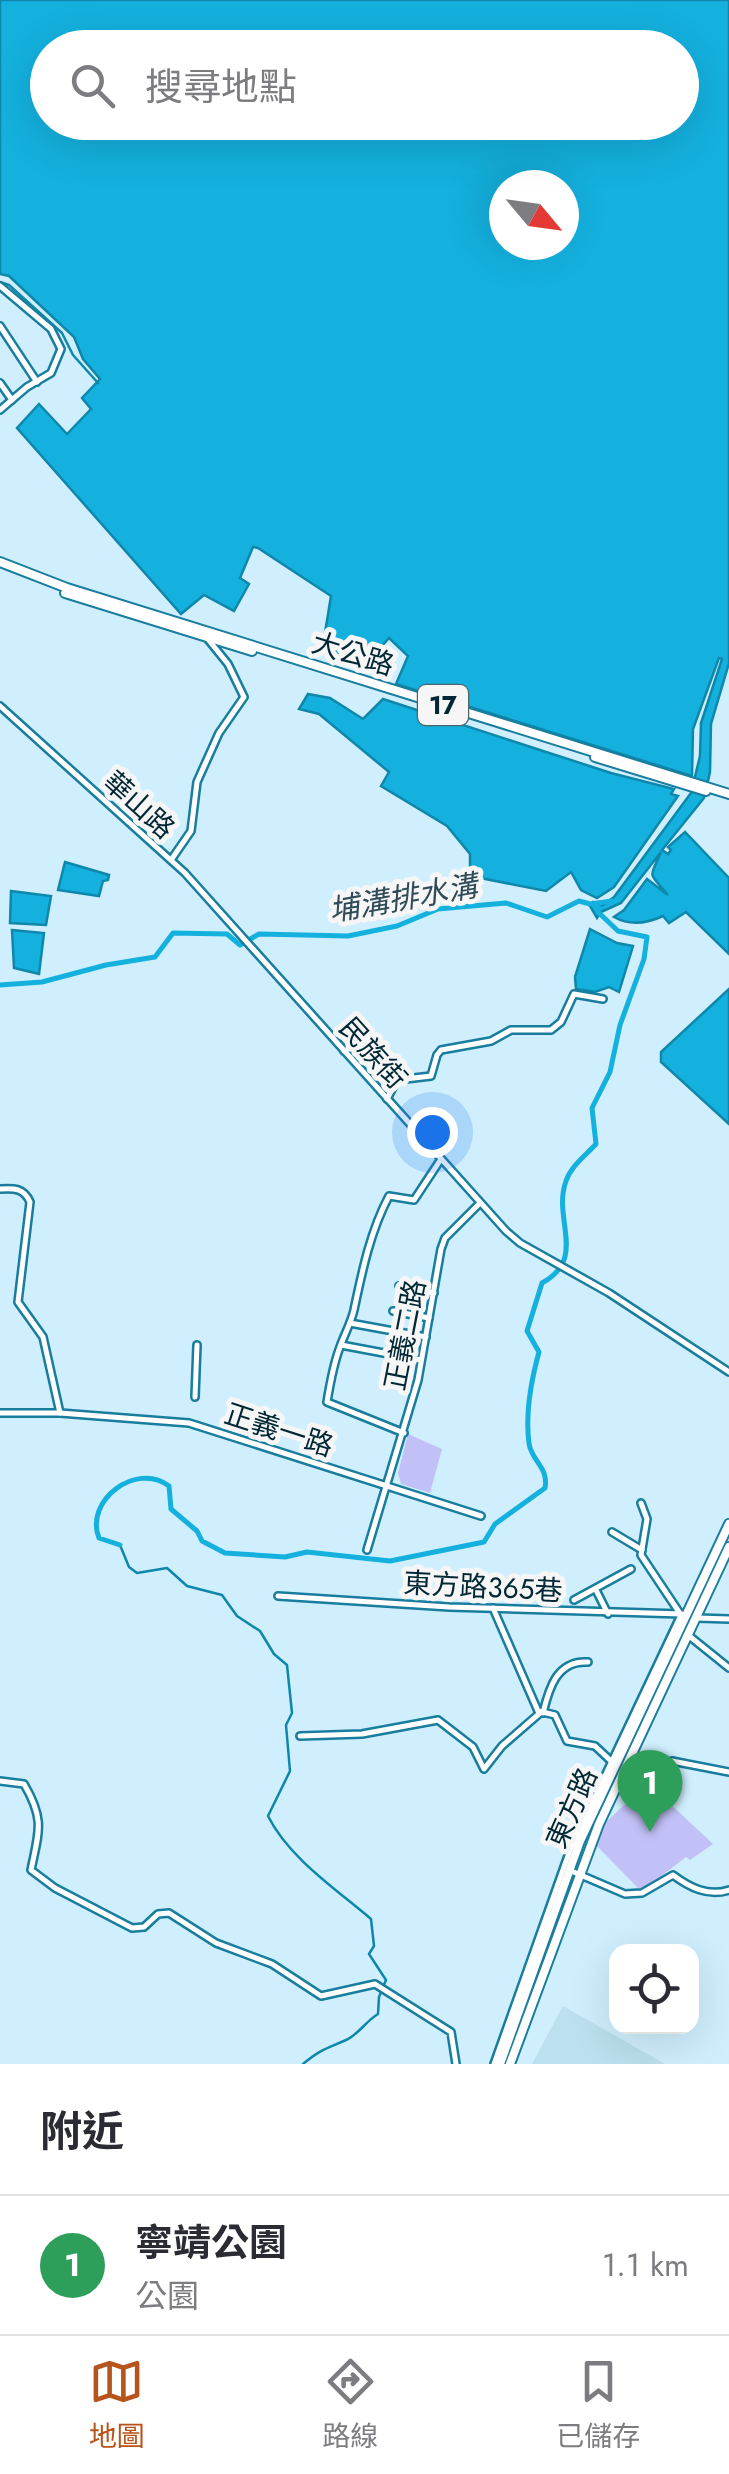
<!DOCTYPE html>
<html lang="zh-TW">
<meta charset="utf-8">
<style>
:root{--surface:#fff;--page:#f2f2f3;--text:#2b2b33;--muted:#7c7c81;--line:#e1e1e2;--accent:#b7541b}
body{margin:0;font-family:Jost,"Noto Sans TC",sans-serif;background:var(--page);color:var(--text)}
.controls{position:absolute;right:30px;bottom:30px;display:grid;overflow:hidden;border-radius:20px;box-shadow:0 10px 40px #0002}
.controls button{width:90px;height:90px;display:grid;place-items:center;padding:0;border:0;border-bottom:2px solid var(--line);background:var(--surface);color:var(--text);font:50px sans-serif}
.compass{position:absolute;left:489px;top:170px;width:90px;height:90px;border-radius:50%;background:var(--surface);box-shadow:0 10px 40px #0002;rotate:119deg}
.you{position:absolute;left:432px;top:1132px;width:35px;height:35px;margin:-25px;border:8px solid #fff;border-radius:50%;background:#1a73e8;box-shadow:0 0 0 15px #1a73e833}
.badge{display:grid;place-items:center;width:65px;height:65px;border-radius:50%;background:var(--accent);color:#fff;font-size:32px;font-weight:700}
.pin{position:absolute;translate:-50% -82px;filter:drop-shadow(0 2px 5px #0008)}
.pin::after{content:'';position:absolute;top:52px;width:35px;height:30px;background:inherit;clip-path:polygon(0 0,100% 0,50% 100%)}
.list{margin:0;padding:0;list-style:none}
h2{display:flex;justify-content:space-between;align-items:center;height:130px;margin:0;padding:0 40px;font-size:42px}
h2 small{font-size:32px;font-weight:400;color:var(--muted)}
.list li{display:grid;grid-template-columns:65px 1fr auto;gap:30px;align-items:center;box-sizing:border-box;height:140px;padding:0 40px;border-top:2px solid var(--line)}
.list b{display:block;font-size:38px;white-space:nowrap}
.list p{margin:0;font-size:32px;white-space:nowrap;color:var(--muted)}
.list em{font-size:32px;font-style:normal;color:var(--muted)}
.icon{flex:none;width:55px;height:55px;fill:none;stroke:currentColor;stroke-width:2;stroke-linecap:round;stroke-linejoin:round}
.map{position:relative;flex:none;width:729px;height:2064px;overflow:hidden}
.search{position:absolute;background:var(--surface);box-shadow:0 10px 40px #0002;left:30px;right:30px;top:30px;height:110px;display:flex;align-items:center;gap:25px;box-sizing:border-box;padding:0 35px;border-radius:55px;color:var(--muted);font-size:38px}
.sheet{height:270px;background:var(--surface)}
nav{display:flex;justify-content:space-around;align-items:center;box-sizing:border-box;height:140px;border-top:2px solid var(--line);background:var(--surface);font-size:28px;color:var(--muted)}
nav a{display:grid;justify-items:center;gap:5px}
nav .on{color:var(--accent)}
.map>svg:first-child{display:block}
</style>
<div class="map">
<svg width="729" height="2064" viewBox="0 0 729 2064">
<rect width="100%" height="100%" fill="#cfeffe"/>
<path fill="#bce0ef" d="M563 2006 665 2064H532Z"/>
<g fill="#c2c1f7">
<path d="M408 1434 442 1449 430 1493 401 1484 398 1473Z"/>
<path d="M648 1783 713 1844 690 1860 686 1857 646 1888H638L595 1844 607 1821Z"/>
</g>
<g fill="#14b0de" stroke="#0e87ab" stroke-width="2.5" fill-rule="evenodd">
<path d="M0 0H729V663L711 724 710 772 704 798 662 850 668 854 671 850 668 847 685 832 729 878V954L686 912 669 923 663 916C646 924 630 926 614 917L624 910 647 879 668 895C648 871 649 880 661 852L621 903 601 912 597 918 590 906 593 902 603 905 614 897 691 793 700 756 701 723 722 659 719 658 693 729 692 776 396 684 408 656 389 638 361 670 344 655 322 651 331 596 258 548 253 547 240 578 249 584 234 611 204 595 181 614 17 428 39 404 67 434 91 409 82 398 100 379 83 359 74 337 9 276 0 274ZM48 48H682V122H48ZM504 185H564V245H504Z"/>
<path d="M308 694 330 698 363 719 383 699 611 773 674 789 671 794 678 796 614 887 597 898 581 890 571 872 546 891 470 876V854L447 826 381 786 389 772 319 714 299 709Z"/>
<path d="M65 862 109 875 108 880 103 881 99 896 58 890Z"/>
<path d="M11 891 51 896 46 925 10 923Z"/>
<path d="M590 929 617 943 633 946 619 992 609 987 595 992 576 989 575 977Z"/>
<path d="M12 930 44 933 39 974 14 968Z"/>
<path d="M729 989V1124L661 1062V1052Z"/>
</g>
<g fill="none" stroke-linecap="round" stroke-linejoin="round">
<g stroke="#0e87ab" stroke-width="2.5">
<path d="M0 282 9 285 62 333 73 355 98 383"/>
<path d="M120 1545 129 1567 137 1573 167 1568 187 1586 222 1595 237 1616 260 1631 274 1654 287 1665 292 1713 286 1725 290 1771 268 1816C289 1858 336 1889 371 1919L374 1946 369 1954 386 1980 379 1997 378 2014C366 2021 358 2035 346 2040 326 2049 321 2049 303 2064"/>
</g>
<g stroke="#14b0de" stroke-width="5">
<path d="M0 985 42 982 106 965 155 957 173 933 227 934 240 945 259 934 348 936 397 926 438 909 506 903 547 917 579 901 590 904 612 901"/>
<path d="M120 1545 99 1538C84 1501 136 1461 169 1486L171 1509 197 1531 202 1541 225 1553 285 1557 307 1552 390 1561 484 1542 495 1524 545 1488C549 1467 531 1461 529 1443 525 1413 531 1381 539 1352L527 1331 542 1283C588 1258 552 1219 566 1181 571 1166 585 1156 596 1144L592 1108 610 1072 620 1025 644 959 647 937 618 931 598 912"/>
</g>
<defs>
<g id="minor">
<path d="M0 286 51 329 61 349 51 373 27 387 0 410"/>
<path d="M0 326 37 382"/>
<path d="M0 383 12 400"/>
<path d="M0 706 185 873 506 1231 520 1243 609 1293 729 1372"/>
<path d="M171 860 191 831 197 782 219 733 244 697 228 664 207 638"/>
<path d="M344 1051 365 1041 372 1042 383 1064 397 1080"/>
<path d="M387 1099 397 1080 431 1076 437 1055 441 1050 491 1041 511 1030H551L561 1022 574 994 603 999"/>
<path d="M0 1189C14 1188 24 1188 30 1202L18 1302 43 1337 60 1413"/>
<path d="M399 1286 434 1293"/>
<path d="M393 1311 429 1318"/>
<path d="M350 1323 426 1337"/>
<path d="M341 1345 421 1360"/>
<path d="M195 1397 197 1345"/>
<path d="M0 1413H60L189 1423 481 1516"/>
<path d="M404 1433 327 1402C330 1384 333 1365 340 1347 344 1335 351 1323 354 1310 362 1272 370 1232 389 1196L414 1200 441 1159"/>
<path d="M612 1532 642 1550"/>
<path d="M367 1550 418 1380 441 1249 445 1238 480 1203"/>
<path d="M596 1590 608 1614"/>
<path d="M278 1596 449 1607 682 1614"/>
<path d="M574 1600 631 1569"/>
<path d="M493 1608 538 1711 555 1715 567 1741 595 1746 611 1761"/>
<path d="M697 1618 729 1619"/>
<path d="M688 1635 729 1668"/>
<path d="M543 1713C549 1688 557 1660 588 1662"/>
<path d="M300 1736 362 1734 438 1720 473 1747 484 1769 502 1746 540 1713"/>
<path d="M672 1761 729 1772"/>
<path d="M0 1781 24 1784C45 1820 39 1831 31 1870L55 1888 132 1928 144 1927 158 1914 169 1913 216 1943 272 1964 321 1996 375 1984 451 2032 456 2064"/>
<path d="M569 1870 625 1894 642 1893 673 1875C689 1887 708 1897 729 1890"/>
<path d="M494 2064 570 1850 681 1615 641 1555 647 1519 641 1503"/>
</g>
<g id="major">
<path d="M0 562 67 588 729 794"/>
<path d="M65 593 252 651"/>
<path d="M595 757 706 791"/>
<path d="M500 2064 580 1841 729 1524"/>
<path d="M510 2064 599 1824 729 1547"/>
</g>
</defs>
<use href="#minor" stroke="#197d9d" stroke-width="10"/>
<use href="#major" stroke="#197d9d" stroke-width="12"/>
<use href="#minor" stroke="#fff" stroke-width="5"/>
<use href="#major" stroke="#fff" stroke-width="8"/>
</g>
<g text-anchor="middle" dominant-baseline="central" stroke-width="10" stroke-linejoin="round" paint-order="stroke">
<rect fill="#f6f6f6" stroke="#4a656e" stroke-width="2.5" x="418" y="685" width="50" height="40" rx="8"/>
<g font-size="25" font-weight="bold" fill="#002734">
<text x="443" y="705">17</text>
</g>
<g font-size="28" fill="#002734" stroke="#f6f6f6">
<text transform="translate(353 654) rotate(17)">大公路</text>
<text transform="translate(139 805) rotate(42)">華山路</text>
<text transform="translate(373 1053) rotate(48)">民族街</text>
<text transform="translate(405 1335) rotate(-79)">正義二路</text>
<text transform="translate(279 1430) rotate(18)">正義一路</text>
<text transform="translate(483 1587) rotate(3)">東方路365巷</text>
<text transform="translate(572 1808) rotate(-66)">東方路</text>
</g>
<g font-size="30" font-style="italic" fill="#2f4b57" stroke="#f6f6f6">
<text transform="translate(403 898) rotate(-10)">埔溝排水溝</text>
</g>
</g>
</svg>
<div class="controls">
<button><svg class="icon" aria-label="locate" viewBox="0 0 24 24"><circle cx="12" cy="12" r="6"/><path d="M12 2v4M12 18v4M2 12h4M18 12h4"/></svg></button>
</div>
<svg class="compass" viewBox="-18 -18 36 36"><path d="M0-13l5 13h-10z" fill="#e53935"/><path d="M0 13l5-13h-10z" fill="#7c7c81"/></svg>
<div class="you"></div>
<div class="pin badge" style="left:650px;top:1832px;background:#2e9e5b">1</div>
<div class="search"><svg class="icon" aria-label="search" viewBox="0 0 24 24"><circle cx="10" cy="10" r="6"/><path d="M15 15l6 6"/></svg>搜尋地點</div>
</div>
<section class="sheet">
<h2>附近<small></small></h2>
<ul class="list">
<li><span class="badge" style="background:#2e9e5b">1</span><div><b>寧靖公園</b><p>公園</p></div><em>1.1 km</em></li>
</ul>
</section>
<nav>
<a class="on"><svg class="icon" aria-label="map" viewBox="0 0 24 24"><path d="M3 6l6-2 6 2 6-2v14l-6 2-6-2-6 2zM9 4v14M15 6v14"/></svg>地圖</a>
<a><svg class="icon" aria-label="directions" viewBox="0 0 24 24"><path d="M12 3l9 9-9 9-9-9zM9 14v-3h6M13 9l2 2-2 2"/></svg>路線</a>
<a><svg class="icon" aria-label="saved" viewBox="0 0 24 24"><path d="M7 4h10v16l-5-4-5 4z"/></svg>已儲存</a>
</nav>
